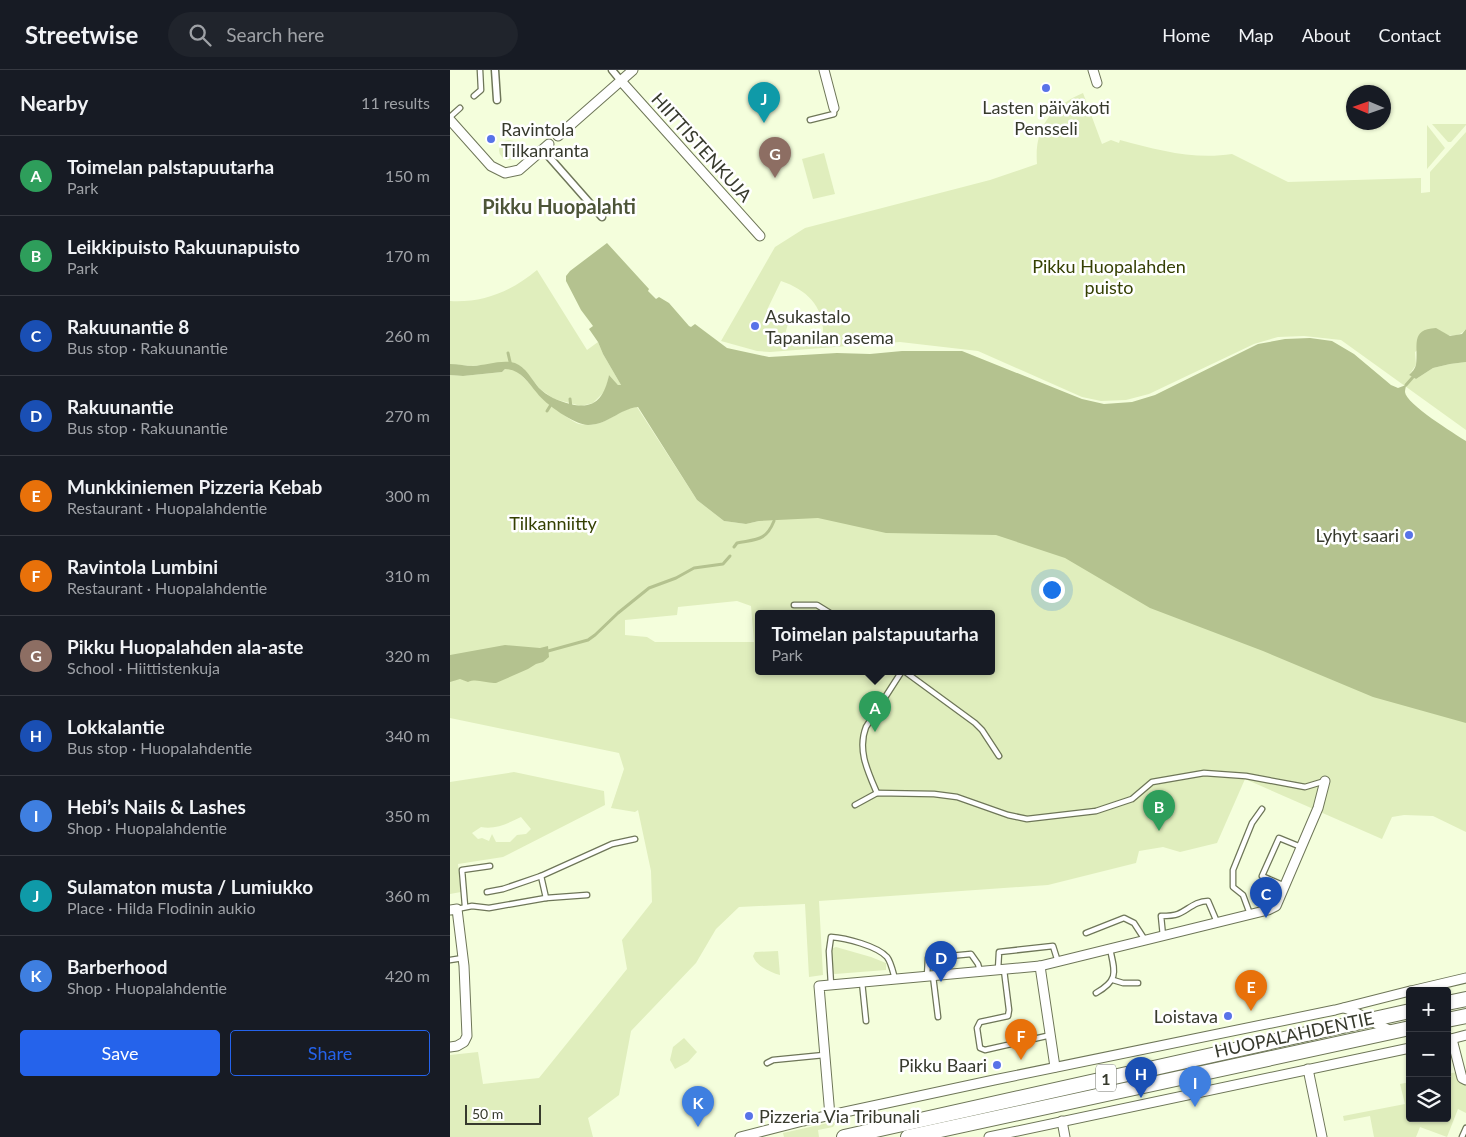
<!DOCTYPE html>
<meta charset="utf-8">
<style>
:root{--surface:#171b24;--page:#20242c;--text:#f1f3f6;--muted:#9ea1a6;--line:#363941;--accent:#2563eb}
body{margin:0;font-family:Lato,sans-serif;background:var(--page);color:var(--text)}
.controls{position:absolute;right:15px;bottom:15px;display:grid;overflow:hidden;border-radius:5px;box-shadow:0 1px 4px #0004}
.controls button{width:45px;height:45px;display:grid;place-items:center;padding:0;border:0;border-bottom:1px solid var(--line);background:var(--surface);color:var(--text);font:25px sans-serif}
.compass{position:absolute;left:896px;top:15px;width:45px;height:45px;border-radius:50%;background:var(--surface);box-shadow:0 1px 4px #0004;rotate:272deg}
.scale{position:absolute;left:15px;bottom:12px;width:76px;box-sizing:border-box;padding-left:5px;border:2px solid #373a2d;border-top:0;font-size:14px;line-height:18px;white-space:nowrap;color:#373a2d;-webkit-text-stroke:4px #fff;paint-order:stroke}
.you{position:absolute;left:601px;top:519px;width:18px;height:18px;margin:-12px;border:4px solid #fff;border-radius:50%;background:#1a73e8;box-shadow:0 0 0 8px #1a73e833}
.badge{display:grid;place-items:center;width:32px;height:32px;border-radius:50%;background:var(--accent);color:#fff;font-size:16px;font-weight:700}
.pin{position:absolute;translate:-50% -41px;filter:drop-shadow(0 1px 2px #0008)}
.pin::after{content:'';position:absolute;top:26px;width:18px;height:15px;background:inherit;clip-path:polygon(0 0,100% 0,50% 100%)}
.popup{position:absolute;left:305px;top:540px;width:240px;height:65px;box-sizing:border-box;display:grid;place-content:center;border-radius:5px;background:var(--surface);filter:drop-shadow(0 1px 4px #0005);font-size:16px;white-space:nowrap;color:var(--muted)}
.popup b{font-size:19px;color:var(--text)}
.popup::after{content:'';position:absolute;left:50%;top:100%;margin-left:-10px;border:10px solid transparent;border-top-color:var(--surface)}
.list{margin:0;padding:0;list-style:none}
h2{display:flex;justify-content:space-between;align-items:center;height:65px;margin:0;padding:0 20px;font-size:21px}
h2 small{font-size:16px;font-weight:400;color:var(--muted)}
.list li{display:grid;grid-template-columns:32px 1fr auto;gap:15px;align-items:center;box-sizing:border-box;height:80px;padding:0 20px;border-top:1px solid var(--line)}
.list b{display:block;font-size:19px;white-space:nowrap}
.list p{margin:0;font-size:16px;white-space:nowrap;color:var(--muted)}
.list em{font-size:16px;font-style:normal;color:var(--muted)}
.actions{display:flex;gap:10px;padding:15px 20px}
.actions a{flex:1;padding:11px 0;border:1px solid var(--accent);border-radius:5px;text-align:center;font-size:18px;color:var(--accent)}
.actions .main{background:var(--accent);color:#fff}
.icon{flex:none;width:28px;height:28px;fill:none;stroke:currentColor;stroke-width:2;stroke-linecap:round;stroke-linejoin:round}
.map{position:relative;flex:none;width:1016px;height:1067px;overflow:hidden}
header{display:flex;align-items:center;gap:30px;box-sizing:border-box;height:70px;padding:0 25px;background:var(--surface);border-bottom:1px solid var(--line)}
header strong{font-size:24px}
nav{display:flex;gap:28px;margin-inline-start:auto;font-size:18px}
.search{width:350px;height:45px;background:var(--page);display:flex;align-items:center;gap:12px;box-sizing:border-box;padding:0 18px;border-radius:28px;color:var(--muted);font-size:19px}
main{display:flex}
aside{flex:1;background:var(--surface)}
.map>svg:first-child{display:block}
</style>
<header>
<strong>Streetwise</strong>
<div class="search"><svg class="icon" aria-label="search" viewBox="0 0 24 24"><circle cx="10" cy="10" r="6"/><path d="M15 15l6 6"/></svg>Search here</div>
<nav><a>Home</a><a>Map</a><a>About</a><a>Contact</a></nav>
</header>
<main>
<aside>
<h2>Nearby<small>11 results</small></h2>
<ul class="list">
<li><span class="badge" style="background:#2e9e5b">A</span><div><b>Toimelan palstapuutarha</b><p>Park</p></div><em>150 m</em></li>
<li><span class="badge" style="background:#2e9e5b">B</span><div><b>Leikkipuisto Rakuunapuisto</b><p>Park</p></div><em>170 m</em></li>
<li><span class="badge" style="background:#1a4fb4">C</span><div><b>Rakuunantie 8</b><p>Bus stop · Rakuunantie</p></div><em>260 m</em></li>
<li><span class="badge" style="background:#1a4fb4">D</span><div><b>Rakuunantie</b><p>Bus stop · Rakuunantie</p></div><em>270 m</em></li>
<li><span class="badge" style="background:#e8710a">E</span><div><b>Munkkiniemen Pizzeria Kebab</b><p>Restaurant · Huopalahdentie</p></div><em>300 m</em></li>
<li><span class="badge" style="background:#e8710a">F</span><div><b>Ravintola Lumbini</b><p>Restaurant · Huopalahdentie</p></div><em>310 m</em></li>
<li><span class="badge" style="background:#8d6e63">G</span><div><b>Pikku Huopalahden ala-aste</b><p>School · Hiittistenkuja</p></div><em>320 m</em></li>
<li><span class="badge" style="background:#1a4fb4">H</span><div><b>Lokkalantie</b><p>Bus stop · Huopalahdentie</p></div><em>340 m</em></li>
<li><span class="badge" style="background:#3f7fe0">I</span><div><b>Hebi’s Nails &amp; Lashes</b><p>Shop · Huopalahdentie</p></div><em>350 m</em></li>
<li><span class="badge" style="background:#0f9aa8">J</span><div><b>Sulamaton musta / Lumiukko</b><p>Place · Hilda Flodinin aukio</p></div><em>360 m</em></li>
<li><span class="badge" style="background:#3f7fe0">K</span><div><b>Barberhood</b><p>Shop · Huopalahdentie</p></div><em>420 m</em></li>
</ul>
<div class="actions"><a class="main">Save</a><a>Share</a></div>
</aside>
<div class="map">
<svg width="1016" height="1067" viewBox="0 0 1016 1067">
<rect width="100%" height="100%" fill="#f4fedc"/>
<g fill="#e0eebd" fill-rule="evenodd">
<path d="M633 23 652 74 661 70 669 73 670 70C707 80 744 90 782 84L838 112 971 108V123L980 122V102L1016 62V259C1009 267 999 268 991 261L965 282 966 295 959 305 966 309 983 298 1000 294 1016 292V360L891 270 854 266 828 267 804 274 699 324 676 330 651 331 632 327 528 281 450 272 320 282 307 281 271 271 325 177 355 158 540 110 587 94C584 57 601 37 633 23ZM331 211C358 220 375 238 373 267L334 268 339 250 317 240Z"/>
<path d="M982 54H1016V55L1001 72H998Z"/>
<path d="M977 55 995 78 977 99Z"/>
<circle cx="59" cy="80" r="10"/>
<path d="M374 83 385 124 363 129 352 89Z"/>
<path d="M87 200 137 280 148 272 153 284 171 315H168L159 305 156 319 152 324 143 333 131 336 104 329 90 319 73 298 64 293 22 296 0 294V231C33 233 62 221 87 200Z"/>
<path d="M55 299C58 299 60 298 63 299 68 300 71 306 75 309 85 320 116 350 129 354 155 360 166 339 187 337L247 430 274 451 296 454 309 451 387 400 1016 592V762L983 746 954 745 942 747 932 769 795 709 767 773 730 782 713 777 689 781 686 793 598 815 369 831 373 905 359 907 355 834 289 837 266 859 246 893 181 961 169 1025 138 1048 143 1067H0V985L28 982 33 1014 89 1008 177 899 172 870 202 832 201 801 188 740 185 742 161 738 174 699 169 683 0 648V305L13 306 52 302ZM287 531 301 536 304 572H205L197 567 175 565V550L227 545 228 537ZM309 543H541V601H309Z"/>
<path d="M64 702 154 721 155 735 53 787 8 794 11 822 0 824V712ZM71 747 81 759 76 764 67 765 60 772H46L42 764 39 771 32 768 28 769 22 763 31 757C45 760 59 753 71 747Z"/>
<path d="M386 877 421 887 436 893V900L385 904 382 903 381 881 383 878Z"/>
<path d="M328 881 330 905C320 902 306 896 303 886L305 882Z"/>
<path d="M234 968 247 982 238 992 225 999 220 990 223 977Z"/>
<path d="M1007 1002 1009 1012 1016 1015V1043L1008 1039 997 1067 970 1057 966 1067H924L920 1046 894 1051 893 1046 955 1034 950 1014 960 1012V1048H997V1004Z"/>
<path d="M387 1051 383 1057 368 1060 369 1067H334L333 1063Z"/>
</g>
<g fill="#b4c28f">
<path d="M157 173 199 219 198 221 206 229 209 227 219 233 239 256 241 257 245 254 277 278 319 287 387 283 420 284 452 281H512L632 329 654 334 682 332 705 325 808 274 835 269 860 268 882 271 904 284 941 315 948 318 956 315C956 317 955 319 955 322 956 334 1005 364 1016 371V653L923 627 813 581 700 538 615 488 546 465 436 463 368 448 309 451 296 454 274 451 247 430 188 337C169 339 158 355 138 355 125 355 95 334 87 323 78 312 70 299 55 299L52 302 13 306 0 305V294C8 294 16 296 23 296 36 295 53 289 65 293 76 297 82 310 89 318 97 326 108 331 120 334 145 340 154 328 159 305L168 315H171L153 284 148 272 139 259 143 256 131 240 116 211V206L120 201Z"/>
<path d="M986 258 1000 266 1012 264 1016 259V292L1000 294 983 298 966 309 959 305C962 302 965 299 966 295 969 277 959 259 986 258Z"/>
<path d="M55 575 90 578 98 576 99 587 93 592 86 594 78 599 46 613C37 614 27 608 18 612L10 609 0 612V585Z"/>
</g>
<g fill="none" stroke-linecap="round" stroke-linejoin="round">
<g stroke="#b4c28f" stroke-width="3">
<path d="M58 283 61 296"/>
<path d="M956 315 963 307"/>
<path d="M120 329 121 338"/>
<path d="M97 341 102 333"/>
<path d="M284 477 287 473C307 469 316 471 324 451"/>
<path d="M98 581 138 570 145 565 168 543 199 518 226 508 244 498 273 494 280 486"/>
</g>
<defs>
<g id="service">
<path d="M24 26 31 20 30 0"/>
<path d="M0 47 10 38"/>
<path d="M360 50 384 44V38"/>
<path d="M344 535H367L380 543"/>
<path d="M454 601 525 653 532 660 549 686"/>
<path d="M427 723C418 702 407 680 416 657L452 601"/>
<path d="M405 735 427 723 484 724 507 727 558 745 577 749 646 741 682 729 702 712 754 703 796 706 855 717 875 711"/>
<path d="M91 806 96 828"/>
<path d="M835 816 812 806 829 768 851 777"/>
<path d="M37 822 53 819 91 806 162 774 185 769"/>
<path d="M15 836 12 800 40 796"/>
<path d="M7 839 22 836 39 838 96 828 137 825"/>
<path d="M800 844 793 825 783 817V800L802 753 812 739"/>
<path d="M636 863 674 848 684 853 695 870"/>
<path d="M713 866 711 846C716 846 723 846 728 844 738 840 745 831 758 831L767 852"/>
<path d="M0 890 13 888"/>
<path d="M548 900 549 882 603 876 608 892"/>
<path d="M554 900 559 940 558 946 530 952 527 958 530 978 535 980 601 965"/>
<path d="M477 906 478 888 521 884 528 894 530 901"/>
<path d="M483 906 488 947"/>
<path d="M663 910 673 913H688"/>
<path d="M412 912 416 951"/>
<path d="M381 915 379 881 381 867C396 868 427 876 437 887 441 892 443 902 445 909"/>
<path d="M646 923C669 910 665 902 660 879"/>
<path d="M317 993 323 990 374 985"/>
<path d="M1012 1067 1016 1058"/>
</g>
<g id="pedestrian">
<path d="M45 0 47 30"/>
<path d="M162 0 171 11"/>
<path d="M93 80 152 147"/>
</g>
<g id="minor">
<path d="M374 0 384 38"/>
<path d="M643 0 647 13"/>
<path d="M171 11 310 166"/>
<path d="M0 50 41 96 55 103 69 100 99 74"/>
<path d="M108 66 183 0"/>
<path d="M0 840 7 839 14 896 17 966 14 972 7 976 0 977"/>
<path d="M590 896 605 997"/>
<path d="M961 921 1016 908"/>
<path d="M894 938C912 943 925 955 942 961"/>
<path d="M1002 969 1012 1008 1016 1010"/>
<path d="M997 970 1016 965"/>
<path d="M858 999 872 1067"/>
<path d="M380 1046 369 916 590 896 818 840 826 836 868 738 875 711"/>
<path d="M612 1051 615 1067"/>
<path d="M290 1067 353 1051 544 1010 885 940 960 921"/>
<path d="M539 1067 960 978"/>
</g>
<g id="primary">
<path d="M997 933 1016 929"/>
<path d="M997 950 1016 946"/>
<path d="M394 1067 960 941"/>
<path d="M458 1067 960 958"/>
</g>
</defs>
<use href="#service" stroke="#6e7658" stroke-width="7"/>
<use href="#pedestrian" stroke="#6e7658" stroke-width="9"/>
<use href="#minor" stroke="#6e7658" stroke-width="11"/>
<use href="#primary" stroke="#6e7658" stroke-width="16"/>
<use href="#service" stroke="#fff" stroke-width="4.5"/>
<use href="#pedestrian" stroke="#fff" stroke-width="6"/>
<use href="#minor" stroke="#fff" stroke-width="9"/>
<use href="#primary" stroke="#fff" stroke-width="14"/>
</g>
<g fill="#5873e8" stroke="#fff" stroke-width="2">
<circle cx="596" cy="18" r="5"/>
<circle cx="41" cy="69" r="5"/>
<circle cx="305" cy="256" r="5"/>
<circle cx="959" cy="465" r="5"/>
<circle cx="778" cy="946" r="5"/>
<circle cx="547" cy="995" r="5"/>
<circle cx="299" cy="1046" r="5"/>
</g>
<g text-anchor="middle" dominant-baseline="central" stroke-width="5" stroke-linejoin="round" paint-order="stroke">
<rect fill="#fff" stroke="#73756c" stroke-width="1" x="646" y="994.5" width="20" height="27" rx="4"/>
<g font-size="16" font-weight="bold" fill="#373a2d">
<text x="656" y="1008">1</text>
</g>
<g font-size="18" fill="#373a2d" stroke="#fff" text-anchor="start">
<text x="596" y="37" text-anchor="middle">Lasten päiväkoti<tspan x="596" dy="21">Pensseli</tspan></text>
<text x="51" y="59">Ravintola<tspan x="51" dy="21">Tilkanranta</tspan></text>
<text x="315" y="246">Asukastalo<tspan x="315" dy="21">Tapanilan asema</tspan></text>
<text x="949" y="465" text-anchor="end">Lyhyt saari</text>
<text x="768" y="946" text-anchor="end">Loistava</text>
<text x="537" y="995" text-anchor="end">Pikku Baari</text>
<text x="309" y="1046">Pizzeria Via Tribunali</text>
</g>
<g font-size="18" fill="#373a2d" stroke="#fff">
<text transform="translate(252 77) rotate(48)">HIITTISTENKUJA</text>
<text transform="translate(844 964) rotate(-12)">HUOPALAHDENTIE</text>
</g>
<g font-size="18" fill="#354003" stroke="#fff">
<text x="659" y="196">Pikku Huopalahden<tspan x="659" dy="21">puisto</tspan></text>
<text x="103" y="453">Tilkanniitty</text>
</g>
<g font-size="20" font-weight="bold" fill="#4d5538" stroke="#fff">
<text x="109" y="136">Pikku Huopalahti</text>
</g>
</g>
</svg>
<div class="controls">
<button>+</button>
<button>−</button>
<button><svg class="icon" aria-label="layers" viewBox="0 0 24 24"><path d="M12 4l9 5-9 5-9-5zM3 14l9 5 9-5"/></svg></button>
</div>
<svg class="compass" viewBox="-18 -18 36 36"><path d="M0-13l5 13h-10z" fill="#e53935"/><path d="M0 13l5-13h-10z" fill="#9ea1a6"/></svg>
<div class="scale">50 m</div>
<div class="you"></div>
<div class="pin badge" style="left:425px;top:662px;background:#2e9e5b">A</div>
<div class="popup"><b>Toimelan palstapuutarha</b>Park</div>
<div class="pin badge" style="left:709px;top:761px;background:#2e9e5b">B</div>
<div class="pin badge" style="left:816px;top:848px;background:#1a4fb4">C</div>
<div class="pin badge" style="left:491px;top:912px;background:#1a4fb4">D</div>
<div class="pin badge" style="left:801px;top:941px;background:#e8710a">E</div>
<div class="pin badge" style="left:571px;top:990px;background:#e8710a">F</div>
<div class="pin badge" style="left:325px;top:108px;background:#8d6e63">G</div>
<div class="pin badge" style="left:691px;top:1028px;background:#1a4fb4">H</div>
<div class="pin badge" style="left:745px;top:1037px;background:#3f7fe0">I</div>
<div class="pin badge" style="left:314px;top:53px;background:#0f9aa8">J</div>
<div class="pin badge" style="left:248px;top:1057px;background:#3f7fe0">K</div>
</div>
</main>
